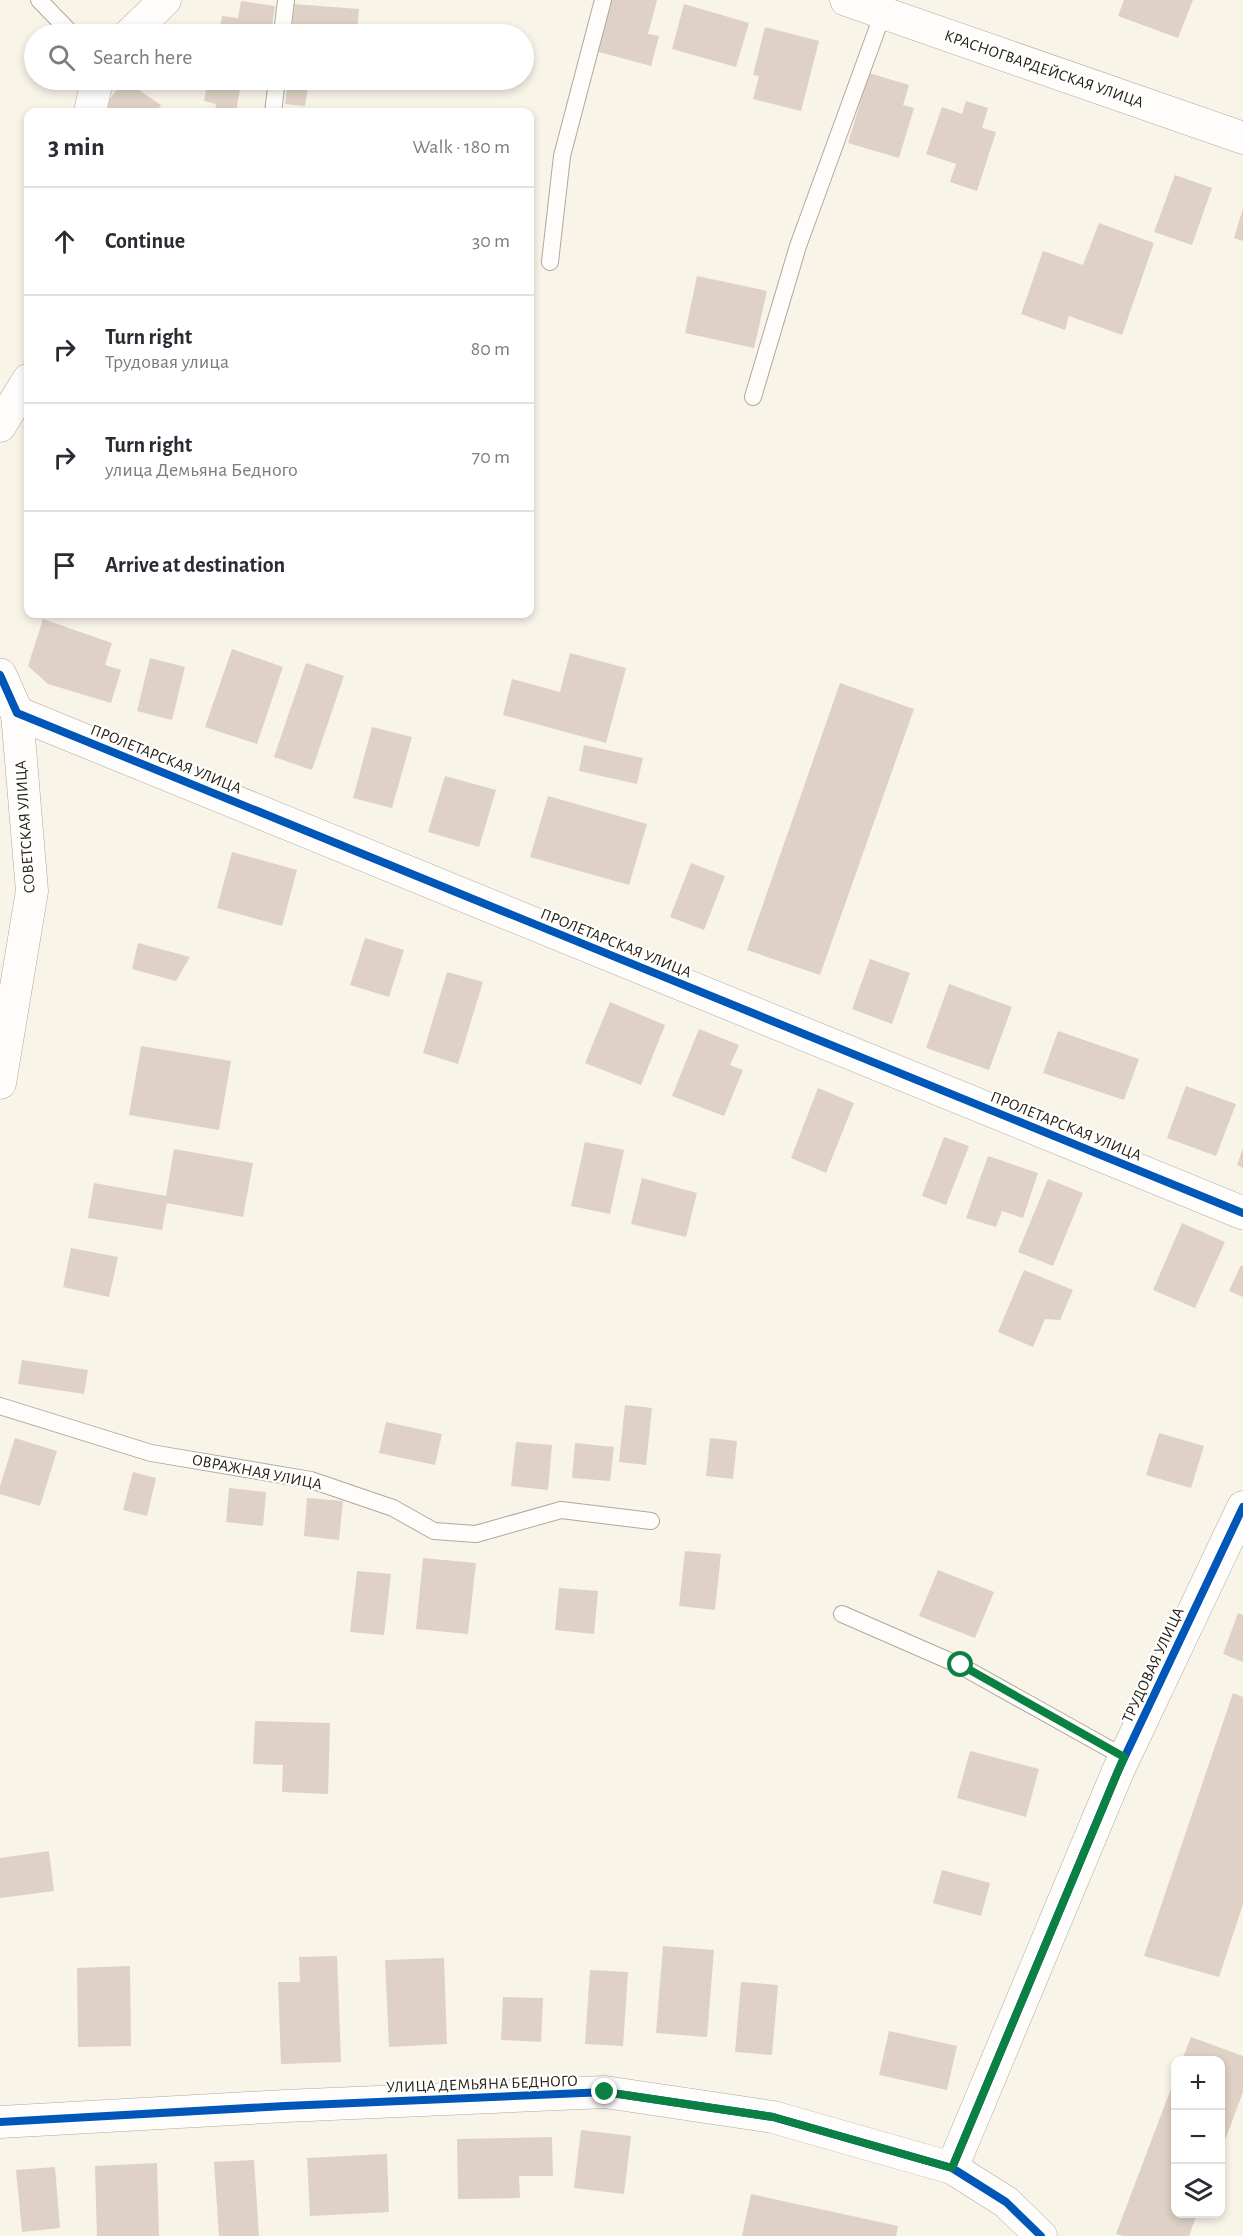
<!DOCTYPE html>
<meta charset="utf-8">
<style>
:root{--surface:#fff;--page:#f2f2f3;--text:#2b2b33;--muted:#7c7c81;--line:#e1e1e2}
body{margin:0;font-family:"Alegreya Sans",sans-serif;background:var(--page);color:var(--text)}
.controls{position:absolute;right:18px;bottom:18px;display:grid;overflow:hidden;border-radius:12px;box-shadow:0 3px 9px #0003}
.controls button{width:54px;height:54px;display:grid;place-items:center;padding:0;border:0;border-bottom:2px solid var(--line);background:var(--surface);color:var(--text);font:30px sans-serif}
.stop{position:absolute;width:18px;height:18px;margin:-14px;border:4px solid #0b8043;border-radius:50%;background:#fff}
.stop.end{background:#0b8043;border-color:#fff;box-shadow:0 2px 6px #0008}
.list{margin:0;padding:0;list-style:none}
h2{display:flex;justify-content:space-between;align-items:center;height:78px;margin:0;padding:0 24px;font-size:26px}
h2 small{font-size:20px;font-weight:400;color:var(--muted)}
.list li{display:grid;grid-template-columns:39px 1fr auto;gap:18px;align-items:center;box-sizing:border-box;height:108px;padding:0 24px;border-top:2px solid var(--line)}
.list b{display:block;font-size:22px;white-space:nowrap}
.list p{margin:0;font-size:20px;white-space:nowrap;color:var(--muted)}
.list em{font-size:20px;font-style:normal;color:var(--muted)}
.icon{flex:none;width:33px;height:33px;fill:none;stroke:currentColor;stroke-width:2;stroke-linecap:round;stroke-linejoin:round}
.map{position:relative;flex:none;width:1243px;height:2236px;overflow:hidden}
.search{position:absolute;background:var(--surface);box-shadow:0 3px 9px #0003;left:24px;top:24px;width:510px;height:66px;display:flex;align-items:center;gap:15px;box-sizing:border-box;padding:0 21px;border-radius:33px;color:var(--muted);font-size:22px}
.panel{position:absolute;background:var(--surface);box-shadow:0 3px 9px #0003;left:24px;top:108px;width:510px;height:510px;border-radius:12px}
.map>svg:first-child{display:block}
</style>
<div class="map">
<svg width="1243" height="2236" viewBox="0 0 1243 2236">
<rect width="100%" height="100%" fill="#f9f4e8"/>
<g fill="#dfd1c5">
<path d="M609 0H657L648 34 659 36 651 66 595 51Z"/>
<path d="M1124 0H1193L1178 38 1118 16Z"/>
<path d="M241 1 275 6 271 34H219L222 16 238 18Z"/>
<path d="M294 4 359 9 357 34 292 31Z"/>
<path d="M684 4 749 23 736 67 672 49Z"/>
<path d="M765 27 819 41 801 111 753 99 759 76 753 75Z"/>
<path d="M869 73 909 85 903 105 914 108 899 158 848 143Z"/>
<path d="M124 80 161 105 155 112H100Z"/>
<path d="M208 80 241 83 236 112H215L216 104 204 101Z"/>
<path d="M288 80H309L305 106 285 104Z"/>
<path d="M966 101 988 108 982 128 996 132 977 191 950 182 956 164 926 154 942 107 962 114Z"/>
<path d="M1175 175 1212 188 1192 245 1154 232Z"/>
<path d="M1243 208V241L1234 238Z"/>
<path d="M1099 223 1154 243 1122 335 1069 316 1065 330 1021 314 1043 251 1083 265Z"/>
<path d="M697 276 767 291 754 348 685 333Z"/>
<path d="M43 619 112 643 105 665 121 670 111 703 48 684 28 666Z"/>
<path d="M232 649 283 667 257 744 205 727Z"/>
<path d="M570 653 626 668 606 743 503 715 512 679 560 692Z"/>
<path d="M150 658 185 667 172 720 137 711Z"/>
<path d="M306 663 344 676 312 770 274 757Z"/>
<path d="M840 683 914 709 820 975 747 950Z"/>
<path d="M372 727 412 737 392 808 353 798Z"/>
<path d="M584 745 643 758 637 784 579 771Z"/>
<path d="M445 776 496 790 479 847 428 832Z"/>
<path d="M548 796 647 824 629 885 530 857Z"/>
<path d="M232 852 297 870 282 926 217 908Z"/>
<path d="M691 863 725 876 704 930 670 917Z"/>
<path d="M365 938 404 950 389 997 350 985Z"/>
<path d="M138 943 190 957 176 981 132 969Z"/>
<path d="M870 959 910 973 892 1024 852 1009Z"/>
<path d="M447 972 483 982 458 1064 423 1053Z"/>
<path d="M949 984 1012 1007 989 1070 926 1048Z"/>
<path d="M610 1002 665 1025 641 1085 585 1063Z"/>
<path d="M699 1029 739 1045 730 1065 743 1070 724 1116 672 1096Z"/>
<path d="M1058 1031 1139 1059 1124 1100 1043 1073Z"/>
<path d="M141 1046 231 1061 219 1130 129 1115Z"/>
<path d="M1186 1086 1236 1104 1216 1156 1167 1138Z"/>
<path d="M818 1088 854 1103 826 1173 791 1158Z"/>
<path d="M944 1137 969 1146 946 1205 922 1196Z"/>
<path d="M585 1142 624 1150 610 1214 571 1206Z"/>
<path d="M1243 1148V1168L1237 1165Z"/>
<path d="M174 1149 253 1163 243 1217 167 1203 162 1230 88 1218 94 1183 166 1196Z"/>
<path d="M988 1156 1038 1173 1023 1218 1002 1211 996 1227 966 1218Z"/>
<path d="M642 1178 697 1193 686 1237 631 1224Z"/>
<path d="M1048 1179 1083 1193 1053 1266 1018 1252Z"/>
<path d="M1182 1223 1225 1242 1195 1308 1153 1290Z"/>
<path d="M71 1248 118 1257 109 1297 63 1287Z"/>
<path d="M1241 1265 1243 1267V1297L1229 1291Z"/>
<path d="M1024 1270 1073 1290 1060 1320 1045 1319 1033 1347 998 1332Z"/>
<path d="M22 1360 88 1370 84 1394 18 1384Z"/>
<path d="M625 1405 652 1408 646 1465 619 1462Z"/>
<path d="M386 1422 442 1434 435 1465 379 1453Z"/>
<path d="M1159 1433 1204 1446 1191 1488 1146 1475Z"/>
<path d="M15 1438 57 1451 40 1506 0 1494V1486Z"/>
<path d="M710 1438 737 1441 733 1479 706 1476Z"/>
<path d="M516 1442 552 1445 548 1490 511 1486Z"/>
<path d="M575 1443 614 1447 610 1481 572 1478Z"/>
<path d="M133 1472 156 1478 147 1516 123 1510Z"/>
<path d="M229 1488 266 1492 263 1526 226 1522Z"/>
<path d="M307 1498 343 1501 339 1540 304 1536Z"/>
<path d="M685 1551 721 1554 715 1610 679 1606Z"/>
<path d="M423 1558 476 1563 468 1634 416 1629Z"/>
<path d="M938 1570 994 1592 975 1638 919 1616Z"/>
<path d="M357 1571 391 1574 384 1635 350 1632Z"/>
<path d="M559 1588 598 1591 594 1634 555 1630Z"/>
<path d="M1238 1613 1243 1615V1662L1223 1654Z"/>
<path d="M1233 1693 1243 1697V1904L1219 1977 1144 1956Z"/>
<path d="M255 1721 330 1723 328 1794 282 1792 283 1765 253 1764Z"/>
<path d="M970 1751 1039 1769 1026 1817 957 1798Z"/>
<path d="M49 1851 54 1891 0 1898V1858Z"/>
<path d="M942 1870 990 1883 981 1916 933 1903Z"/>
<path d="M663 1946 714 1950 707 2037 656 2033Z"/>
<path d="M337 1956 341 2062 281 2064 278 1982H300L299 1957Z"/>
<path d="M444 1958 447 2044 389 2047 385 1960Z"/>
<path d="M130 1966 131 2046 78 2047 77 1968Z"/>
<path d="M590 1970 628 1972 623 2046 585 2044Z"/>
<path d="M741 1982 778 1985 772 2055 735 2052Z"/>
<path d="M503 1997 543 1998 541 2042 501 2040Z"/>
<path d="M889 2031 957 2046 947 2090 879 2075Z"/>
<path d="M1191 2037 1243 2056V2092L1221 2151 1220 2060H1182Z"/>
<path d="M1175 2078 1176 2214H1197L1189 2236H1123L1116 2234Z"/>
<path d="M581 2130 631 2136 624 2194 574 2188Z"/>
<path d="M552 2137 553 2176H519L520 2198 458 2199 457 2139Z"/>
<path d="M387 2154 389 2212 310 2216 307 2158Z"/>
<path d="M254 2160 259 2236H219L214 2162Z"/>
<path d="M157 2163 159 2236H97L95 2166Z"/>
<path d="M55 2167 60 2228 22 2232 16 2170Z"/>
<path d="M751 2194 898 2226 896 2236H742Z"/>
</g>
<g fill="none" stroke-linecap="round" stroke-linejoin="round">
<defs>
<g id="lane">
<path d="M39 0 72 34"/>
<path d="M282 34 286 0"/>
<path d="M273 112 277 80"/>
<path d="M550 262 562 156 603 0"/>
<path d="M753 397 798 246 883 13"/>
<path d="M0 1406 151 1453 311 1480 393 1508 434 1531 476 1534 561 1510 651 1521"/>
<path d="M842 1614 961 1666 1124 1757"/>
</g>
<g id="street">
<path d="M846 0 1243 138"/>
<path d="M130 34 165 0"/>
<path d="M90 112 97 80"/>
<path d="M0 426 28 380"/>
<path d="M0 1083 32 891 17 713"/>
<path d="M0 2122 285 2106 605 2092 773 2117 952 2168 1006 2202 1041 2236"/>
<path d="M952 2168 1118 1771 1243 1507"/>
</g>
<path id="secondary" d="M0 675 17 713 1243 1213"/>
</defs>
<use href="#lane" stroke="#aea99d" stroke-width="18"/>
<use href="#street" stroke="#aea99d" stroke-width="33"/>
<use href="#secondary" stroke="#aea99d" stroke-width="34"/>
<use href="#lane" stroke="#fefdfc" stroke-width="16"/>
<use href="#street" stroke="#fefdfc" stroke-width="32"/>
<use href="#secondary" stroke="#fefdfc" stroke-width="33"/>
<defs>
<g id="cycleway">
<path d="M0 675 17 713 1243 1213"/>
<path d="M0 2122 285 2106 605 2092 773 2117 952 2168 1006 2202 1041 2236"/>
<path d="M952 2168 1118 1771 1243 1507"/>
</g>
</defs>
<use href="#cycleway" stroke="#fff" stroke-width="11"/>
<use href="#cycleway" stroke="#0057b8" stroke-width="8"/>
</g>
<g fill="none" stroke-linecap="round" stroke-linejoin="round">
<path stroke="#0b8043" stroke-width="8" d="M605 2092 773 2117 952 2168 1124 1757 961 1665"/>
</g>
<g text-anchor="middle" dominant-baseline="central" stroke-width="4.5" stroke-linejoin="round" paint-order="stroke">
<g font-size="16" fill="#282316" stroke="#fff">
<text transform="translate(1044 69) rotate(19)">КРАСНОГВАРДЕЙСКАЯ УЛИЦА</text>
<text transform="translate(166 759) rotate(22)">ПРОЛЕТАРСКАЯ УЛИЦА</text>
<text transform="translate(25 827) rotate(-94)">СОВЕТСКАЯ УЛИЦА</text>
<text transform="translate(616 943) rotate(22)">ПРОЛЕТАРСКАЯ УЛИЦА</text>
<text transform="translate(1066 1126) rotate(22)">ПРОЛЕТАРСКАЯ УЛИЦА</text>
<text transform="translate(257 1472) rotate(11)">ОВРАЖНАЯ УЛИЦА</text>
<text transform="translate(1153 1665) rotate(-65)">ТРУДОВАЯ УЛИЦА</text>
<text transform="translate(482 2084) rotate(-2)">УЛИЦА ДЕМЬЯНА БЕДНОГО</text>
</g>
</g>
</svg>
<div class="controls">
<button>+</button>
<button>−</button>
<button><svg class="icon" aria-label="layers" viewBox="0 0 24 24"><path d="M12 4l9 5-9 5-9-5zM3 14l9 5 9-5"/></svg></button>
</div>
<div class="stop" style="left:961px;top:1665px"></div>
<div class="stop end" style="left:605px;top:2092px"></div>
<div class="search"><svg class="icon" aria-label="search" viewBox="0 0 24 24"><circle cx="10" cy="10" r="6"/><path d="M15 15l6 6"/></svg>Search here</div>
<section class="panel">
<h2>3 min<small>Walk · 180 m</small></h2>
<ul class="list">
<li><svg class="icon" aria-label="ahead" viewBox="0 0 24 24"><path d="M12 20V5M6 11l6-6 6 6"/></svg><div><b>Continue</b></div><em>30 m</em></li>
<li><svg class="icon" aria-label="right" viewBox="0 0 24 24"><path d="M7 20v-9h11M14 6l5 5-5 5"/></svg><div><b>Turn right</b><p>Трудовая улица</p></div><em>80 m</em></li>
<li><svg class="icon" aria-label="right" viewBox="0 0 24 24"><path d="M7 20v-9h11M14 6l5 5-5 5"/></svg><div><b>Turn right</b><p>улица Демьяна Бедного</p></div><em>70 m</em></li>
<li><svg class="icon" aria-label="arrive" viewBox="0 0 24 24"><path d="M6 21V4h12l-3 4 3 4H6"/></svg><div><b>Arrive at destination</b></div></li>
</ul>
</section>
</div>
